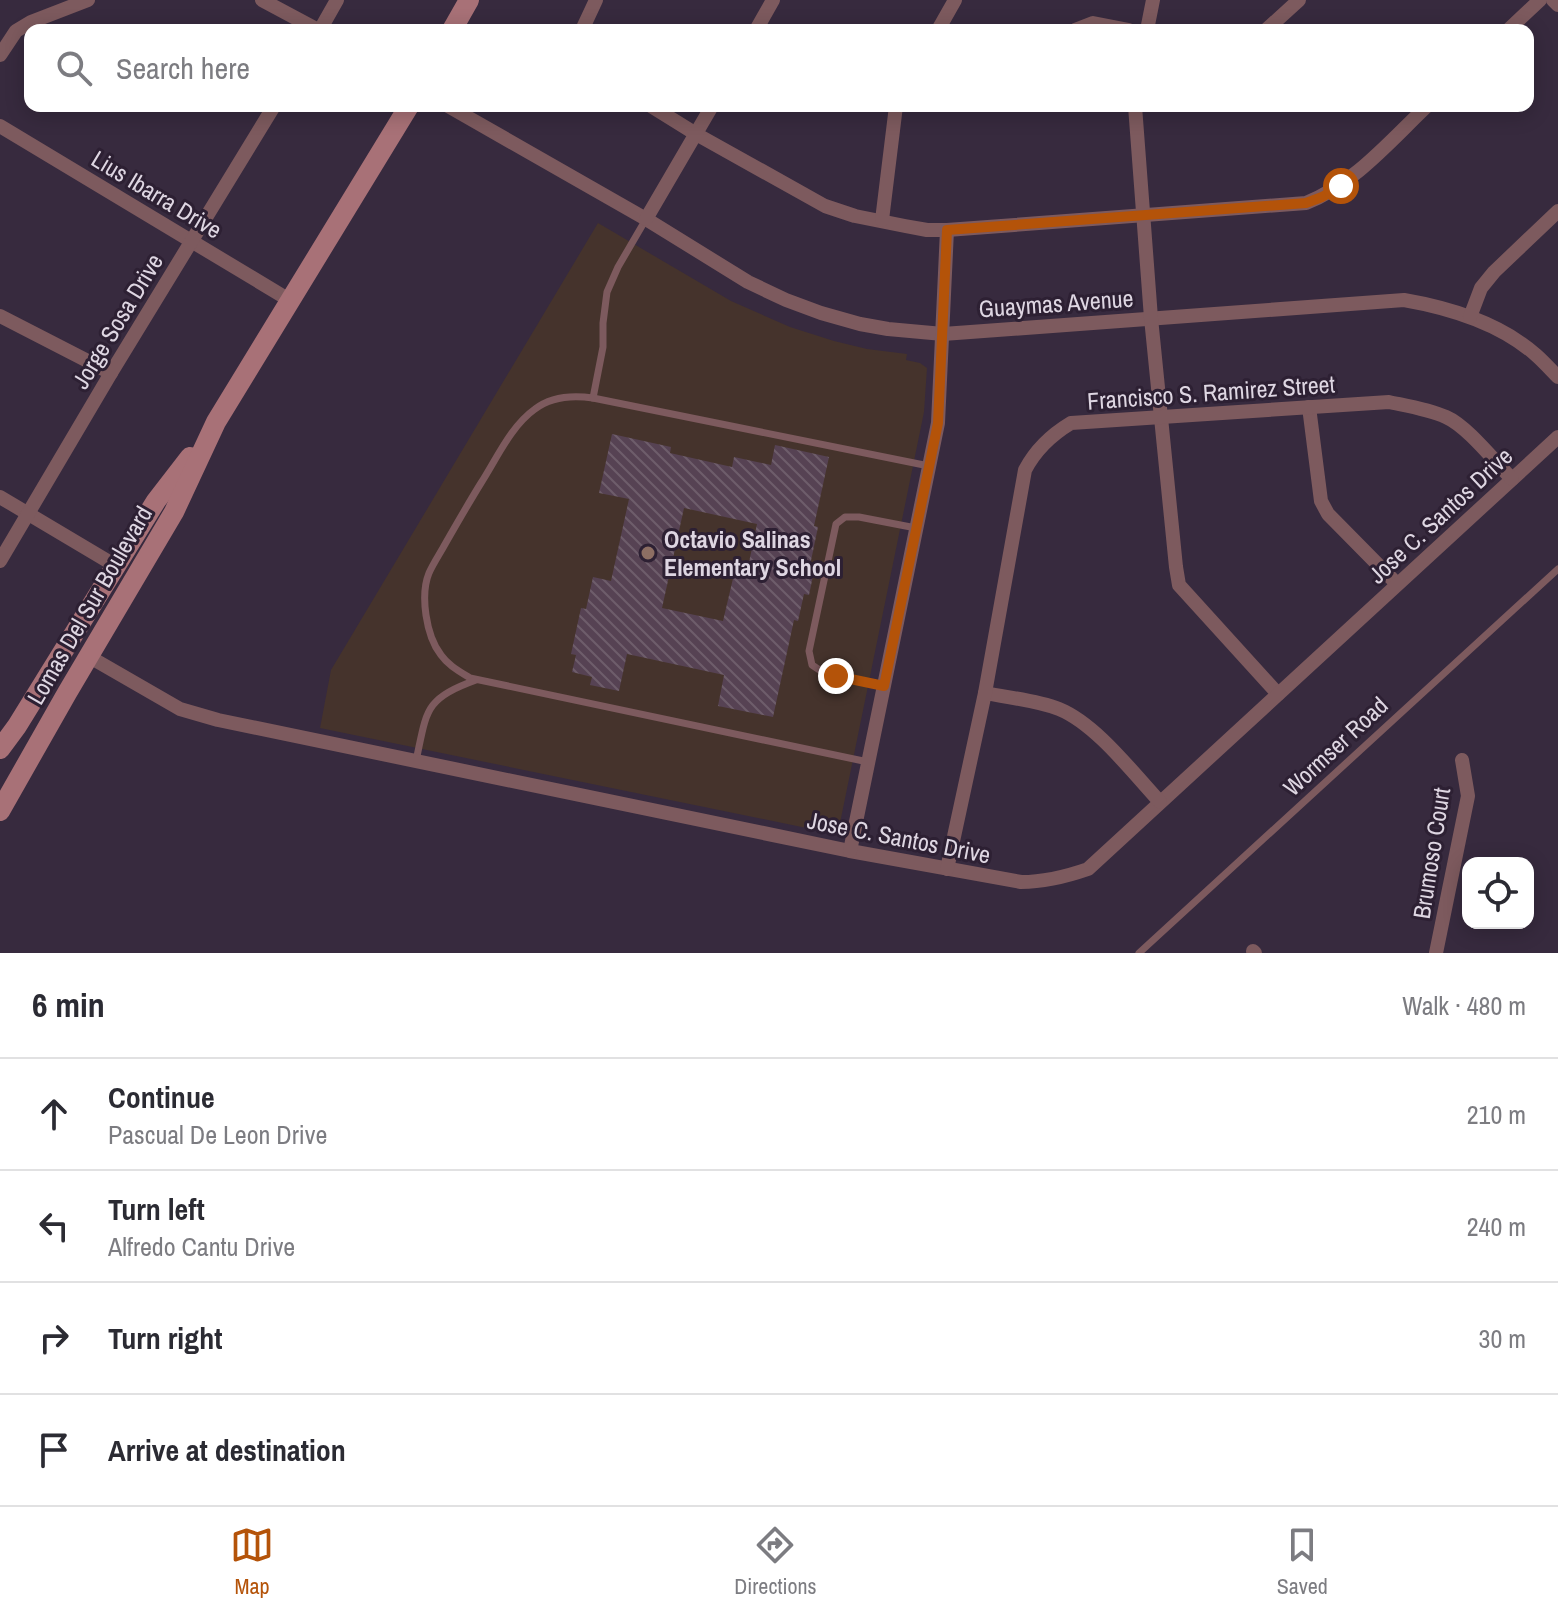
<!DOCTYPE html>
<meta charset="utf-8">
<style>
:root{--surface:#fff;--page:#f2f2f3;--text:#2b2b33;--muted:#7c7c81;--line:#e1e1e2;--accent:#b45309}
body{margin:0;font-family:"Archivo Narrow",sans-serif;background:var(--page);color:var(--text)}
.controls{position:absolute;right:24px;bottom:24px;display:grid;overflow:hidden;border-radius:16px;box-shadow:0 4px 20px #0003}
.controls button{width:72px;height:72px;display:grid;place-items:center;padding:0;border:0;border-bottom:2px solid var(--line);background:var(--surface);color:var(--text);font:40px sans-serif}
.stop{position:absolute;width:24px;height:24px;margin:-18px;border:6px solid #b45309;border-radius:50%;background:#fff}
.stop.end{background:#b45309;border-color:#fff;box-shadow:0 2px 8px #0008}
.list{margin:0;padding:0;list-style:none}
h2{display:flex;justify-content:space-between;align-items:center;height:104px;margin:0;padding:0 32px;font-size:34px}
h2 small{font-size:26px;font-weight:400;color:var(--muted)}
.list li{display:grid;grid-template-columns:52px 1fr auto;gap:24px;align-items:center;box-sizing:border-box;height:112px;padding:0 32px;border-top:2px solid var(--line)}
.list b{display:block;font-size:30px;white-space:nowrap}
.list p{margin:0;font-size:26px;white-space:nowrap;color:var(--muted)}
.list em{font-size:26px;font-style:normal;color:var(--muted)}
.icon{flex:none;width:44px;height:44px;fill:none;stroke:currentColor;stroke-width:2;stroke-linecap:round;stroke-linejoin:round}
.map{position:relative;flex:none;width:1558px;height:953px;overflow:hidden}
.search{position:absolute;background:var(--surface);box-shadow:0 4px 20px #0003;left:24px;right:24px;top:24px;height:88px;display:flex;align-items:center;gap:20px;box-sizing:border-box;padding:0 28px;border-radius:16px;color:var(--muted);font-size:30px}
.sheet{height:552px;background:var(--surface)}
nav{display:flex;justify-content:space-around;align-items:center;box-sizing:border-box;height:112px;border-top:2px solid var(--line);background:var(--surface);font-size:22px;color:var(--muted)}
nav a{display:grid;justify-items:center;gap:4px}
nav .on{color:var(--accent)}
.map>svg:first-child{display:block}
</style>
<div class="map">
<svg width="1558" height="953" viewBox="0 0 1558 953">
<defs>
<pattern id="building-back-hatch" width="6" height="6" patternUnits="userSpaceOnUse" patternTransform="scale(2)"><rect width="6" height="6" fill="#564253"/><path d="M-1 5l2 2M0 0l6 6M5-1l2 2" fill="none" stroke="#6e5d6b"/></pattern>
</defs>
<rect width="100%" height="100%" fill="#372a3e"/>
<path fill="#45332c" d="M598 223 731 301 790 327 834 341 867 349 907 354 906 360 920 363 927 368 924 412 840 823 826 832 320 728 331 670Z"/>
<path fill="url(#building-back-hatch)" fill-rule="evenodd" d="M612 434 671 447 670 453 732 467 734 457 771 465 775 445 829 457 814 526 818 527 808 575 813 576 809 595 804 594 798 621 794 620 773 717 718 706 724 675 627 654 619 691 590 685 592 677 572 672 576 655 571 654 581 608 586 609 593 577 611 581 629 499 599 493ZM684 508 757 524 747 572 735 570 723 621 662 608Z"/>
<g fill="none" stroke-linecap="round" stroke-linejoin="round">
<g stroke="#7d5a5e" stroke-width="7">
<path d="M646 219 618 267 607 292 603 323V347L593 398C572 395 552 396 535 409 511 426 497 458 481 483 468 504 456 525 444 546 439 555 433 564 429 573 420 595 426 636 441 655 448 665 459 671 470 678L868 762"/>
<path d="M593 398 929 466"/>
<path d="M884 686 824 673 812 665 809 651 836 524 845 517H859L916 528"/>
<path d="M416 761C427 710 424 699 476 680"/>
<path d="M1139 953 1558 569"/>
</g>
<g stroke="#7d5a5e" stroke-width="14">
<path d="M262 0 318 30"/>
<path d="M1553 0 1558 5"/>
<path d="M320 30 337 0"/>
<path d="M582 30 596 0"/>
<path d="M756 30 773 0"/>
<path d="M938 30 955 0"/>
<path d="M1075 30 1093 23 1129 30"/>
<path d="M1147 30 1153 0"/>
<path d="M1266 30 1299 0"/>
<path d="M1508 30 1540 0"/>
<path d="M0 55 16 31 31 22 88 0"/>
<path d="M448 106 646 219 748 282 786 300 821 313 860 324 888 329 943 334 1404 300C1450 308 1500 323 1536 355 1544 362 1551 370 1558 377"/>
<path d="M651 106 696 134 825 206 855 216 905 226 927 230H947L1306 203C1354 184 1390 141 1427 106"/>
<path d="M1135 106 1151 318 1176 567 1179 585 1278 694"/>
<path d="M0 126 291 301"/>
<path d="M646 219 712 106"/>
<path d="M882 220 896 106"/>
<path d="M0 316 111 373"/>
<path d="M1470 317 1481 288 1494 272 1558 211"/>
<path d="M1309 407 1321 501 1328 514 1397 584"/>
<path d="M0 497 116 566"/>
<path d="M0 561 111 373 274 106"/>
<path d="M88 656 180 709 218 720 850 851 1021 882C1045 882 1065 877 1088 869L1558 437"/>
<path d="M985 693C1009 698 1036 700 1059 709 1096 724 1133 773 1160 802"/>
<path d="M850 851 938 423 947 230"/>
<path d="M947 869 985 693 1025 470C1036 449 1051 435 1071 423L1389 402C1408 406 1428 409 1446 417 1467 426 1495 462 1512 479"/>
<path d="M1253 951 1255 953"/>
<path d="M1436 953 1468 796 1462 760"/>
</g>
<g stroke="#a87177" stroke-width="20">
<path d="M452 30 469 0"/>
<path d="M0 749 17 726 156 501 190 457"/>
<path d="M0 811 67 693 174 512 216 422 409 106"/>
</g>
</g>
<g fill="none" stroke-linecap="round" stroke-linejoin="round">
<path stroke="#b45309" stroke-width="10" d="M836 676 884 686 938 423 947 230 1306 203 1322 197 1341 186"/>
</g>
<circle fill="#8d6e63" stroke="#2d2033" stroke-width="3" cx="648" cy="553" r="8"/>
<g text-anchor="middle" dominant-baseline="central" stroke-width="6" stroke-linejoin="round" paint-order="stroke">
<g font-size="24" fill="#ded6e2" stroke="#2d2033">
<text transform="translate(157 194) rotate(31)">Lius Ibarra Drive</text>
<text transform="translate(1056 303) rotate(-4)">Guaymas Avenue</text>
<text transform="translate(117 321) rotate(-59)">Jorge Sosa Drive</text>
<text transform="translate(1211 392) rotate(-4)">Francisco S. Ramirez Street</text>
<text transform="translate(1440 515) rotate(-43)">Jose C. Santos Drive</text>
<text transform="translate(89 605) rotate(-60)">Lomas Del Sur Boulevard</text>
<text transform="translate(1335 746) rotate(-43)">Wormser Road</text>
<text transform="translate(899 837) rotate(11)">Jose C. Santos Drive</text>
<text transform="translate(1431 853) rotate(-81)">Brumoso Court</text>
</g>
<g font-size="24" font-weight="bold" fill="#ded6e2" stroke="#2d2033" text-anchor="start">
<text x="664" y="539">Octavio Salinas<tspan x="664" dy="28">Elementary School</tspan></text>
</g>
</g>
</svg>
<div class="controls">
<button><svg class="icon" aria-label="locate" viewBox="0 0 24 24"><circle cx="12" cy="12" r="6"/><path d="M12 2v4M12 18v4M2 12h4M18 12h4"/></svg></button>
</div>
<div class="stop" style="left:1341px;top:186px"></div>
<div class="stop end" style="left:836px;top:676px"></div>
<div class="search"><svg class="icon" aria-label="search" viewBox="0 0 24 24"><circle cx="10" cy="10" r="6"/><path d="M15 15l6 6"/></svg>Search here</div>
</div>
<section class="sheet">
<h2>6 min<small>Walk · 480 m</small></h2>
<ul class="list">
<li><svg class="icon" aria-label="ahead" viewBox="0 0 24 24"><path d="M12 20V5M6 11l6-6 6 6"/></svg><div><b>Continue</b><p>Pascual De Leon Drive</p></div><em>210 m</em></li>
<li><svg class="icon" aria-label="left" viewBox="0 0 24 24"><path d="M17 20v-9H6M10 6l-5 5 5 5"/></svg><div><b>Turn left</b><p>Alfredo Cantu Drive</p></div><em>240 m</em></li>
<li><svg class="icon" aria-label="right" viewBox="0 0 24 24"><path d="M7 20v-9h11M14 6l5 5-5 5"/></svg><div><b>Turn right</b></div><em>30 m</em></li>
<li><svg class="icon" aria-label="arrive" viewBox="0 0 24 24"><path d="M6 21V4h12l-3 4 3 4H6"/></svg><div><b>Arrive at destination</b></div></li>
</ul>
</section>
<nav>
<a class="on"><svg class="icon" aria-label="map" viewBox="0 0 24 24"><path d="M3 6l6-2 6 2 6-2v14l-6 2-6-2-6 2zM9 4v14M15 6v14"/></svg>Map</a>
<a><svg class="icon" aria-label="directions" viewBox="0 0 24 24"><path d="M12 3l9 9-9 9-9-9zM9 14v-3h6M13 9l2 2-2 2"/></svg>Directions</a>
<a><svg class="icon" aria-label="saved" viewBox="0 0 24 24"><path d="M7 4h10v16l-5-4-5 4z"/></svg>Saved</a>
</nav>
